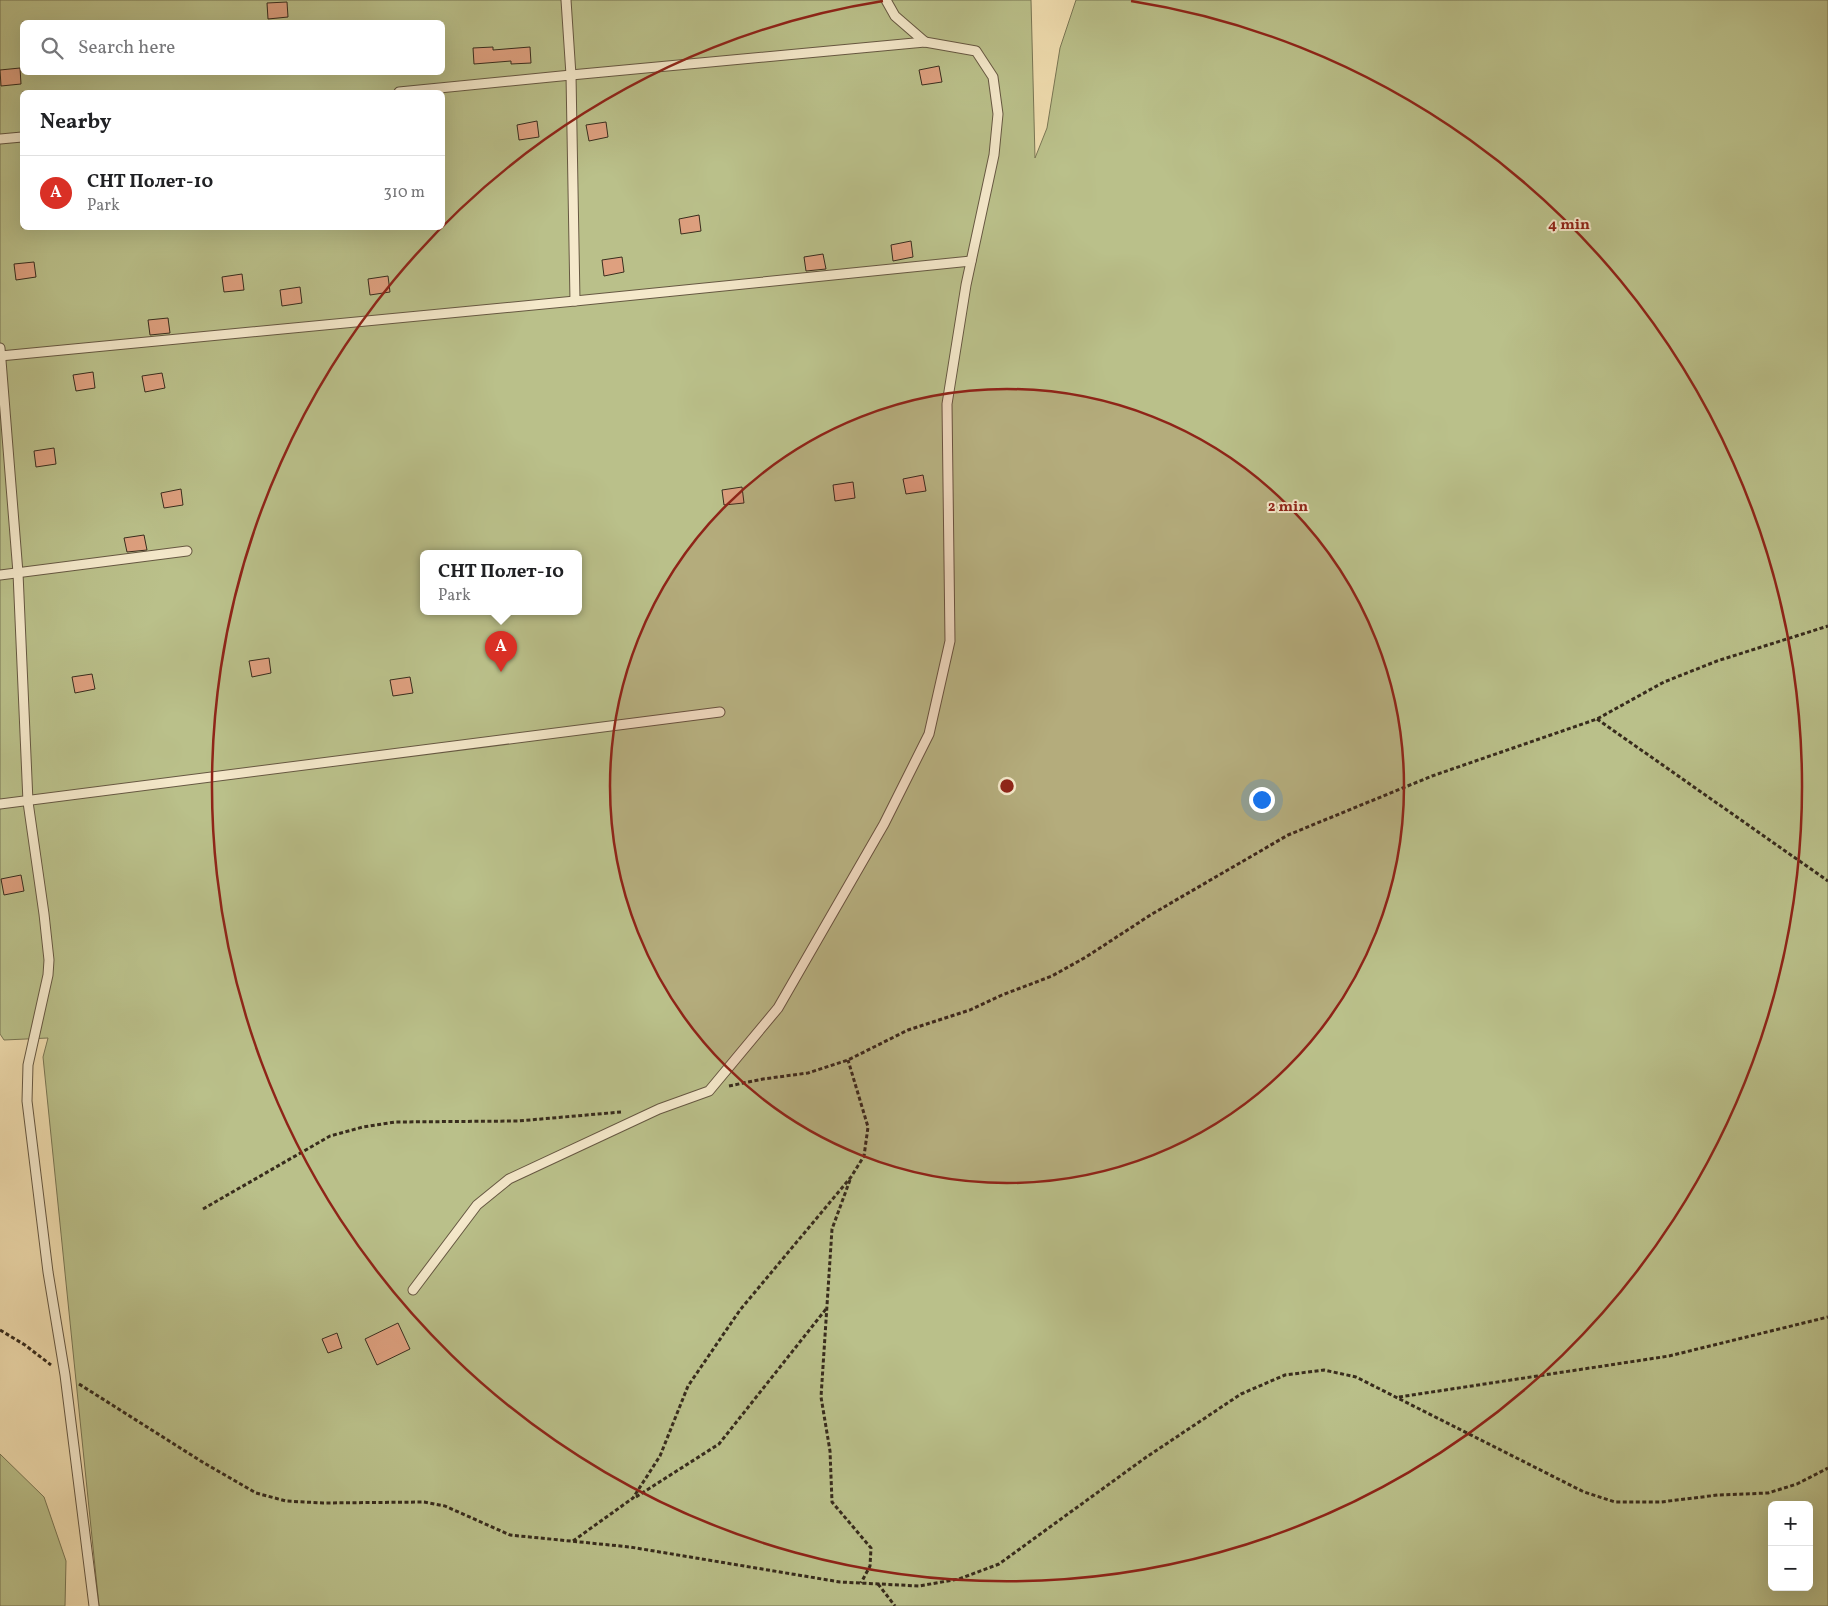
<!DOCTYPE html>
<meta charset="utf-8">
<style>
:root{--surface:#fff;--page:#f6f6f6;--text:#202124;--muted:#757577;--line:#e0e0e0;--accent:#d93025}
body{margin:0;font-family:Vollkorn,serif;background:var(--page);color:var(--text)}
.controls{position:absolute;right:15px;bottom:15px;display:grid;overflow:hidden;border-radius:8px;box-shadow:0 5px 20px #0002}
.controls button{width:45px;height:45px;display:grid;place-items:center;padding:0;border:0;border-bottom:1px solid var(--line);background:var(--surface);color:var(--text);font:25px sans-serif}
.you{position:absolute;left:1261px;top:799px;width:18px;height:18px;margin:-12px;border:4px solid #fff;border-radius:50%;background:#1a73e8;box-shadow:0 0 0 8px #1a73e833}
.badge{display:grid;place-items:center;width:32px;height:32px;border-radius:50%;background:var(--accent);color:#fff;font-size:16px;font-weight:700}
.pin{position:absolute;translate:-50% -41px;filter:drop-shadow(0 1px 2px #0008)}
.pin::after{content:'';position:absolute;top:26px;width:18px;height:15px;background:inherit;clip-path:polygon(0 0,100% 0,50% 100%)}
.popup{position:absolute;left:420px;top:550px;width:162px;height:65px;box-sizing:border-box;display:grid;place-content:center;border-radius:8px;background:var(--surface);filter:drop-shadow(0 1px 4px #0005);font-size:16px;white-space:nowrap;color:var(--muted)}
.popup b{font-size:19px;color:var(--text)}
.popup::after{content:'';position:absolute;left:50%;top:100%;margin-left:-10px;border:10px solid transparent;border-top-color:var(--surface)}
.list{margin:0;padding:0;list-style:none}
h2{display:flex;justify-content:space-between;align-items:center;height:65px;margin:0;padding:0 20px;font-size:21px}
h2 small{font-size:16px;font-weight:400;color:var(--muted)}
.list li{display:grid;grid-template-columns:32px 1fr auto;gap:15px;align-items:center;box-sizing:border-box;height:75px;padding:0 20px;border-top:1px solid var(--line)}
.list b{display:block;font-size:19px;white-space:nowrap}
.list p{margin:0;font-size:16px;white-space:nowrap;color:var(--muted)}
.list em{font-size:16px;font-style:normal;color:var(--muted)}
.icon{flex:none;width:28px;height:28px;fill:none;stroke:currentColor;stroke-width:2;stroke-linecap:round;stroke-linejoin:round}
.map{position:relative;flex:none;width:1828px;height:1606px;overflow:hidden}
.search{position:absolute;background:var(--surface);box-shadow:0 5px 20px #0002;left:20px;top:20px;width:425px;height:55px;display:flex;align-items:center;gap:12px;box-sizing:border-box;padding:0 18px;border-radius:8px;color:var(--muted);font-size:19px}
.panel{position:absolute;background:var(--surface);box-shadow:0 5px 20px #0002;left:20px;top:90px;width:425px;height:140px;border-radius:8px}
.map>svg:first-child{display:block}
</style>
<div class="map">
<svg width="1828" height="1606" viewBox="0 0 1828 1606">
<rect width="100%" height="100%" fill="#f0ddaf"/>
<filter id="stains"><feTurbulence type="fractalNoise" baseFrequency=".004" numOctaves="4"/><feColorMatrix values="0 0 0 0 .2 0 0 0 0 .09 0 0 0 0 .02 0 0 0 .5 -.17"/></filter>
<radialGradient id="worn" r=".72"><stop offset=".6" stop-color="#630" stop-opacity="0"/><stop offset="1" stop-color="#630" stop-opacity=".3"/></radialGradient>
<g fill="#bac08a" stroke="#797654" fill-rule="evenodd">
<path d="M0 0H1031L1035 158 1047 128 1060 48 1076 0H1828V1606H99L43 1057 48 1038 4 1040 0 1034ZM22 22H442V72H22ZM22 92H442V228H22ZM424 553H578V611H424ZM1772 1505H1809V1587H1772Z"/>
<path d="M0 1454 44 1497 66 1561 65 1606H0Z"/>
</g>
<g fill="#dea07f" stroke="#382c1d">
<path d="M287 2 288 17 268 19 267 3Z"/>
<path d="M493 47V50L530 47 531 63 511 64V61L474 64 473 48Z"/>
<path d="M939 66 942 82 922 85 919 70Z"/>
<path d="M20 68 21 84 1 86 0 70Z"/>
<path d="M537 121 539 137 519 140 517 125Z"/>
<path d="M606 122 608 137 589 141 586 125Z"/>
<path d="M699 215 701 231 681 234 679 219Z"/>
<path d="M911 241 913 257 893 261 891 245Z"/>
<path d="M823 254 826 269 806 271 804 257Z"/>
<path d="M622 257 624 272 604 276 602 260Z"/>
<path d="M34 262 36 277 16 280 14 264Z"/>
<path d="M242 274 244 290 224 292 222 277Z"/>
<path d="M388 276 390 292 370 295 368 279Z"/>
<path d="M300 287 302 303 282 306 280 290Z"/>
<path d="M168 318 170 333 150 335 148 320Z"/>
<path d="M93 372 95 388 76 391 73 375Z"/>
<path d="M162 373 165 388 145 392 142 376Z"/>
<path d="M54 448 56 464 36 467 34 451Z"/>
<path d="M923 475 926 491 906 494 903 479Z"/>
<path d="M853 482 855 498 835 501 833 485Z"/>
<path d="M742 487 744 503 724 505 722 490Z"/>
<path d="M181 489 183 505 164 508 161 493Z"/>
<path d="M144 535 147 550 127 552 124 538Z"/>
<path d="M269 658 271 673 252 677 249 661Z"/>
<path d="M92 674 95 689 75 693 72 677Z"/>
<path d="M410 677 413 693 393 696 390 680Z"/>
<path d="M21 875 24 891 4 895 1 879Z"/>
<path d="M398 1323 410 1349 377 1365 365 1339Z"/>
<path d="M337 1333 342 1348 328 1353 322 1339Z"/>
</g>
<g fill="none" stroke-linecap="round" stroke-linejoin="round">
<defs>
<g id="lane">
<path d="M566 0 571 75 575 301"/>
<path d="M886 0 895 16 925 42"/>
<path d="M399 92 571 75 925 42 976 51 993 77 998 114 994 155 966 285 947 404 950 641 929 734 884 824 778 1008 709 1091 659 1109 509 1179 477 1205 413 1290"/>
<path d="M0 139 22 137"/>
<path d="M0 348 18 573 28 802 44 914 49 960 48 975 28 1065 27 1101 48 1272 65 1375 94 1606"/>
<path d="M0 356 575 301 971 261"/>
<path d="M0 575 187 551"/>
<path d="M0 804 720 712"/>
</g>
</defs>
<use href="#lane" stroke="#665842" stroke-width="11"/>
<g stroke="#382c1d" stroke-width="3" stroke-dasharray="4 2.5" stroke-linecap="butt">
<path d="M1597 719 1828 881"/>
<path d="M729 1086 763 1079 808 1073 848 1060 908 1030 970 1010 1002 995 1052 976 1086 957 1152 914 1288 835 1432 776 1597 719 1664 682 1717 661 1828 626"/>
<path d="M850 1180 832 1229 821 1397 830 1451 832 1502 871 1548 870 1566 861 1583"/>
<path d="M203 1209 330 1136 363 1127 395 1122 518 1121 621 1112"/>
<path d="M0 1330 25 1345 51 1365"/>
<path d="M79 1384 204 1463 256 1493 286 1501 323 1503 424 1502 445 1506 510 1535 630 1547 840 1582 919 1586 959 1579 999 1564 1145 1458 1241 1394 1285 1375 1324 1370 1356 1377 1584 1492 1615 1502H1661L1718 1495 1768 1493 1797 1484 1828 1468"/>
<path d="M1399 1397 1669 1356 1828 1317"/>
<path d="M636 1497 719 1444 826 1309"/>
<path d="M573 1541 633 1498 660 1456 688 1386 740 1310 851 1177 864 1156 868 1127 848 1060"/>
<path d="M878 1584 895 1606"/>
</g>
<use href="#lane" stroke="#f5e9cb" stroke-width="9"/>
</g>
<circle cx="1007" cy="786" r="397" fill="#8f2418" fill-opacity=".12"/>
<g fill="none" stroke="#8f2418" stroke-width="2.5">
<circle cx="1007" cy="786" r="397"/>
<path d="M1131 1A795 795 0 1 1 883 1"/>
</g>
<circle cx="1007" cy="786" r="8" fill="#8f2418" stroke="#f5e9cb" stroke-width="2.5"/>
<g font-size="15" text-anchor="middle" font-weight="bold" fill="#8f2418" stroke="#f5e9cb" stroke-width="4" stroke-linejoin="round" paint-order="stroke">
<text x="1569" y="229">4 min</text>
<text x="1288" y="511">2 min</text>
</g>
<rect width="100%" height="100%" filter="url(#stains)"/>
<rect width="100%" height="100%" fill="url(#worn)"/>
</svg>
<div class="controls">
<button>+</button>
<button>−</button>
</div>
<div class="you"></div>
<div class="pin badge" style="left:501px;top:672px">A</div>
<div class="popup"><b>СНТ Полет-10</b>Park</div>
<div class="search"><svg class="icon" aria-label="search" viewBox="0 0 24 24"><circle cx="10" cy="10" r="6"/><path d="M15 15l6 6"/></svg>Search here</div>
<section class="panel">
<h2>Nearby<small></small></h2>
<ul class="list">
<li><span class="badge">A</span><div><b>СНТ Полет-10</b><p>Park</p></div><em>310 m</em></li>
</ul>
</section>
</div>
